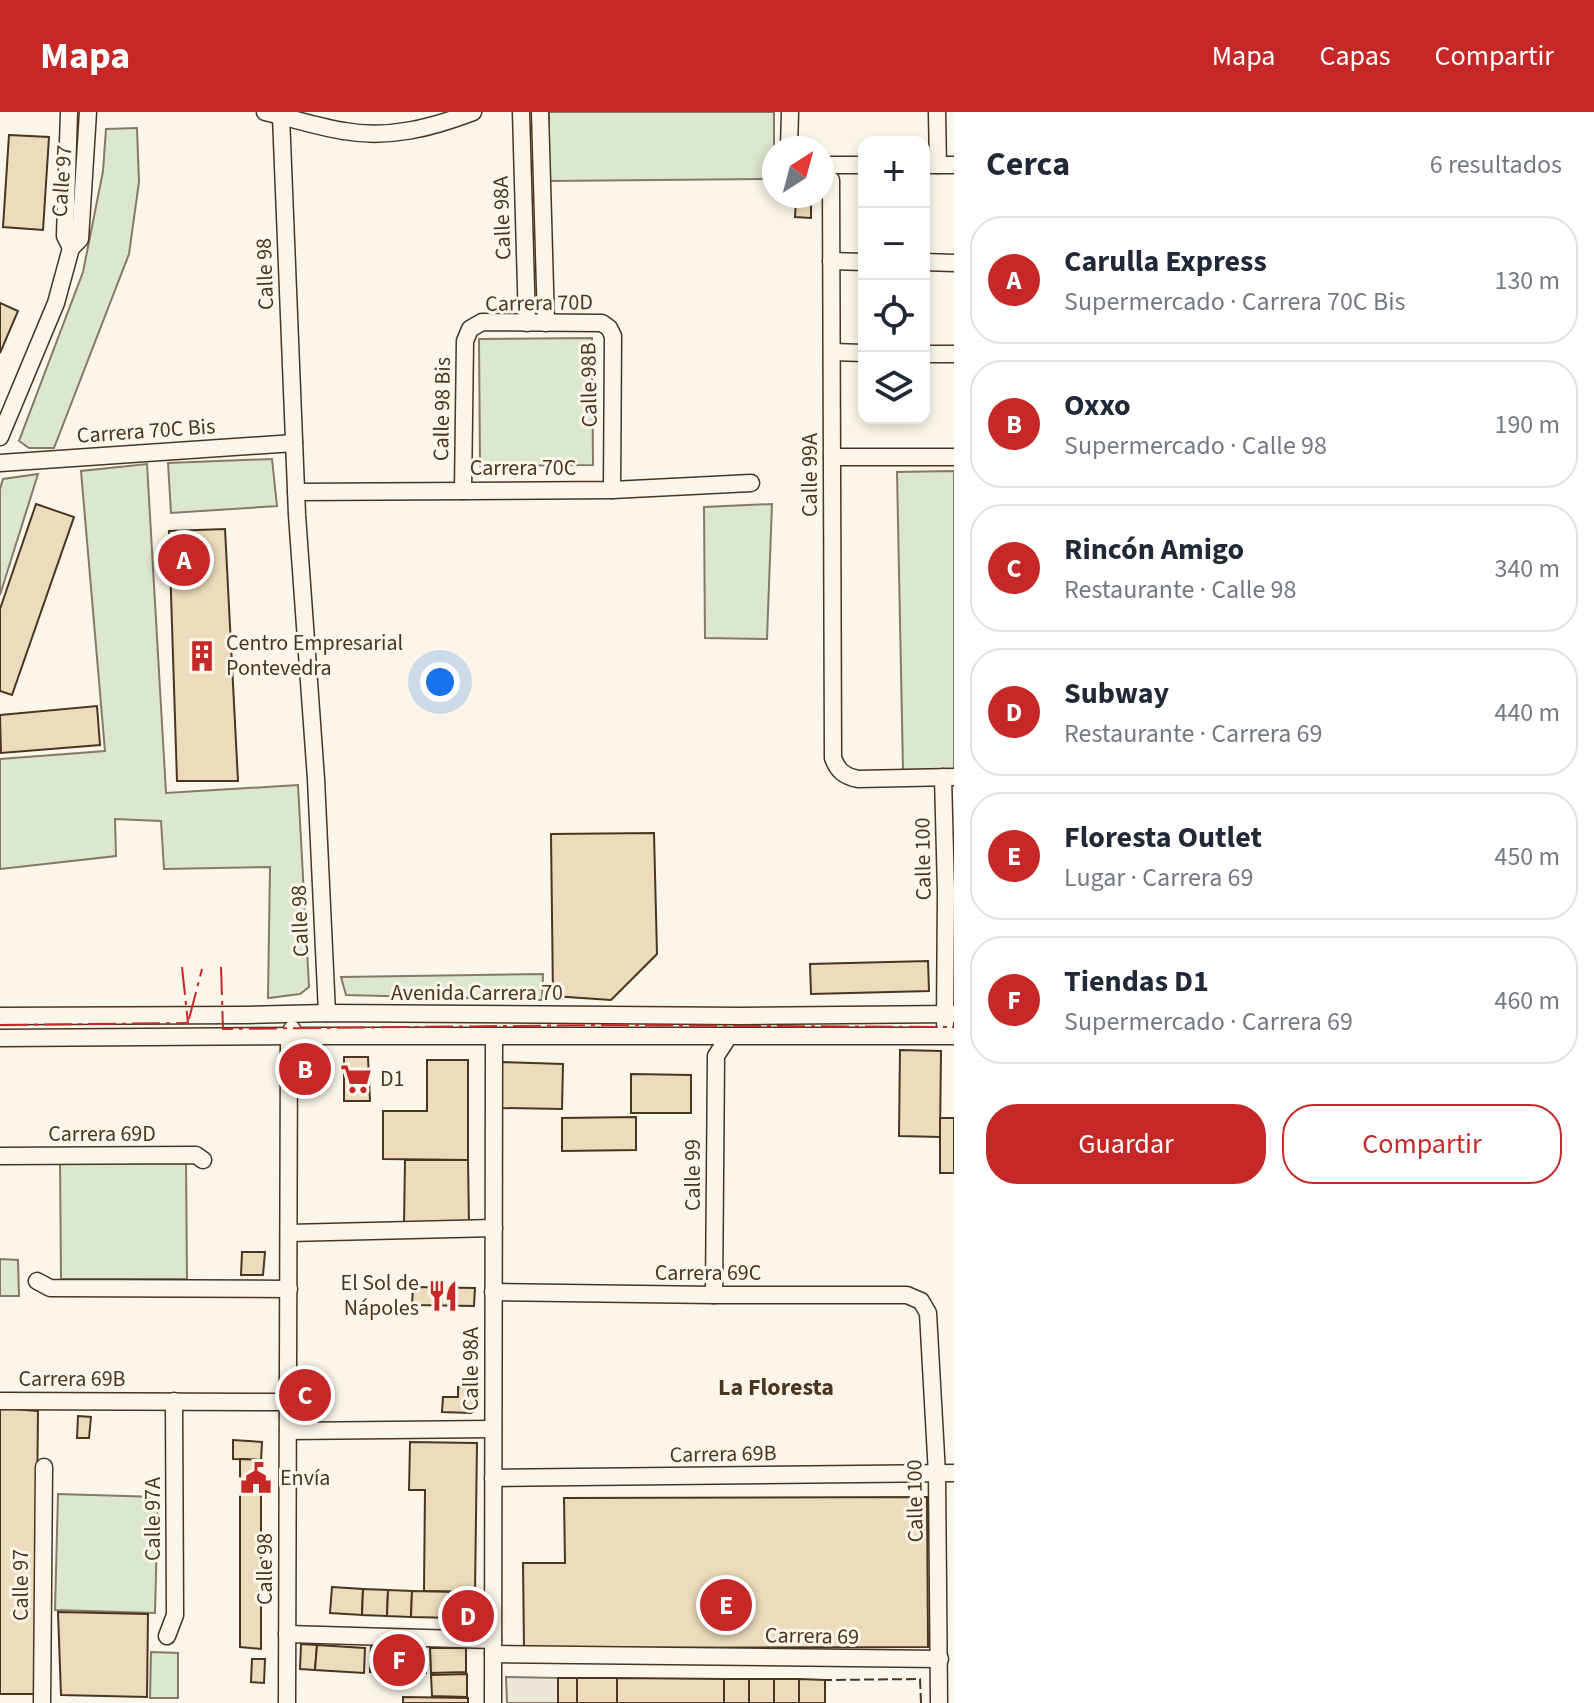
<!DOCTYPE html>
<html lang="es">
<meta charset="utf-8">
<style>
:root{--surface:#fff;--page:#f6f6f7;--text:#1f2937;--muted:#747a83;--line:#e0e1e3;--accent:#c62828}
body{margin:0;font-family:"Source Sans 3",sans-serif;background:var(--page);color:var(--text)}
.controls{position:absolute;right:24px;top:24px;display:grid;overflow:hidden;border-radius:16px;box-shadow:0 4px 12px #0003}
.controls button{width:72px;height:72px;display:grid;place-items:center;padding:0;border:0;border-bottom:2px solid var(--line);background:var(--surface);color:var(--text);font:40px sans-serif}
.compass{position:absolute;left:762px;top:24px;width:72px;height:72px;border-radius:50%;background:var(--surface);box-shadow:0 4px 12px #0003;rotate:36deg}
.you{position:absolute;left:440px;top:570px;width:28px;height:28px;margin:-20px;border:6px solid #fff;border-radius:50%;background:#1a73e8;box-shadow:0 0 0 12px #1a73e833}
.badge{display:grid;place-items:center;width:52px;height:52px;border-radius:50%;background:var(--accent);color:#fff;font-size:26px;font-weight:700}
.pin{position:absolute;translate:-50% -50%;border:4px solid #fff;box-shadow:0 2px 8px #0006}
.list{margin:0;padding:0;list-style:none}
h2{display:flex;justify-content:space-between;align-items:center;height:104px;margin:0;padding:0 32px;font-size:34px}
h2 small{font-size:26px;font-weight:400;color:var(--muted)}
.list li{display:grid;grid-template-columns:52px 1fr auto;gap:24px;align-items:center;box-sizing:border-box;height:128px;margin:0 16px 16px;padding:0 16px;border:2px solid var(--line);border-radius:32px}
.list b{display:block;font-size:30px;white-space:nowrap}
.list p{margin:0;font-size:26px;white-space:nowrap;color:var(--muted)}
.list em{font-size:26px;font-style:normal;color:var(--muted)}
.actions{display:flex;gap:16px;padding:24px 32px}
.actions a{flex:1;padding:18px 0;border:2px solid var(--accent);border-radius:32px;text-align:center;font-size:28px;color:var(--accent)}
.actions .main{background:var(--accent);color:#fff}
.icon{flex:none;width:44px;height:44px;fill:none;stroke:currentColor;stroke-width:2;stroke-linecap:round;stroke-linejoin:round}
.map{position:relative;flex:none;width:954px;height:1591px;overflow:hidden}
header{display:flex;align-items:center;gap:48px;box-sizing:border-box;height:112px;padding:0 40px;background:var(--accent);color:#fff}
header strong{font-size:38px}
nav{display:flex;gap:44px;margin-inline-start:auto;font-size:28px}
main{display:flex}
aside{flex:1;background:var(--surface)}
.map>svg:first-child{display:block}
</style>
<header>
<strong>Mapa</strong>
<nav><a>Mapa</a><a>Capas</a><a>Compartir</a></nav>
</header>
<main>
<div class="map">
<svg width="954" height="1591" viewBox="0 0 954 1591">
<rect width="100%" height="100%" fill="#fbf6e9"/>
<g fill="#dce7d0" stroke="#887966" stroke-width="2">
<path d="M549 0H774V67L549 69Z"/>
<path d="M137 16 139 70 129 142 54 336H29L19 329 83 160 103 59 106 17Z"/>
<path d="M592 226 593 353 480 354 479 227Z"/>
<path d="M272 347 277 394 171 401 168 351Z"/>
<path d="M147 352 166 681 298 673 309 875 300 882 268 886 270 755 164 757 161 709 115 707 116 744 0 757V647L105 639 81 359Z"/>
<path d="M954 359V657L903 658 897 360Z"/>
<path d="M38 362 0 483V377L3 367Z"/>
<path d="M772 392 767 527 705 526 704 395Z"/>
<path d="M543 862 542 888 346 883 341 865Z"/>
<path d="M60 1047 186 1048 187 1167H61Z"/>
<path d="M0 1147 18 1148 19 1184H0Z"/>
<path d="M58 1382 158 1385 155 1501 55 1498Z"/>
<path d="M151 1540 178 1541V1586H150Z"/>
</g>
<path fill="#ede7d9" stroke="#887966" stroke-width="2" d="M506 1565 558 1566V1591H507Z"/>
<g fill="#ecdcbc" stroke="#4a3520" stroke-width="2">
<path d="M9 23 49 25 43 118 3 115Z"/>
<path d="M796 87 811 88V106L795 105Z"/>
<path d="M0 191 18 199 0 241Z"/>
<path d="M36 392 74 405 12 583 0 579V497Z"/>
<path d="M225 417 238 669H177L169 419Z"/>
<path d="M97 594 100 633 1 641 0 603Z"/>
<path d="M654 721 657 842 611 888 553 884 551 722Z"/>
<path d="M928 849 929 879 811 882 810 852Z"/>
<path d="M900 938 941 939 940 1025 899 1024Z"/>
<path d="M314 945V969L297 968V946Z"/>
<path d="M344 945H368L370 989H344Z"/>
<path d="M427 948H468V1048L383 1047V999H427Z"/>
<path d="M501 950 563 952 562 997 501 996Z"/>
<path d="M631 962 691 963V1001H631Z"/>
<path d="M636 1005V1038L562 1039V1006Z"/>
<rect x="940" y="1006" width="14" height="55"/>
<path d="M405 1048H468L469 1113H404Z"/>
<path d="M242 1140H265L263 1163H241Z"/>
<path d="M413 1175 475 1176 474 1194 412 1193Z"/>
<path d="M458 1275 476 1276V1298L471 1301 442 1300 443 1285H458Z"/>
<path d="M302 1276H324V1304L301 1303Z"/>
<path d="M0 1296 38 1299 35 1582H0Z"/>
<path d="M78 1304 91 1305 89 1326H77Z"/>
<path d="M233 1328 262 1330 261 1348 233 1347Z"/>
<path d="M410 1330 477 1331 475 1480 424 1479 425 1378H409Z"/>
<path d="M240 1347 261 1348V1537L240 1535Z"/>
<path d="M927 1385 928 1535 524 1536 523 1451H565L564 1386Z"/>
<path d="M332 1475 363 1477 362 1503 330 1501Z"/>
<path d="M363 1477 388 1478 387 1504 362 1503Z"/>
<path d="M388 1478 412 1479 411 1505 387 1504Z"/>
<path d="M412 1479 457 1480 456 1506 411 1505Z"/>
<path d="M457 1480H475V1507L456 1506Z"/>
<path d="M58 1500 148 1502 147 1585 61 1583Z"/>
<path d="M301 1532 317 1533 315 1558 300 1557Z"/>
<path d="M317 1533 365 1536 364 1561 315 1558Z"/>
<path d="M371 1535H387V1560H370Z"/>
<path d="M387 1535 410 1536V1567H387Z"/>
<path d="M410 1536H426V1561L410 1560Z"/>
<path d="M430 1536H466V1560L431 1561Z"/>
<path d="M252 1547H265L264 1571 251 1570Z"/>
<path d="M467 1562V1585L432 1584 431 1563Z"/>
<rect x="558" y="1566" width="19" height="25"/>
<rect x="577" y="1566" width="40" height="25"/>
<path d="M617 1566 724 1567V1591H617Z"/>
<rect x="724" y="1567" width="25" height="24"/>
<rect x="749" y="1567" width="25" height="24"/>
<rect x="774" y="1567" width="25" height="24"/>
<path d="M799 1567 825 1568V1591H799Z"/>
<path d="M403 1585 468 1586V1591H403Z"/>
</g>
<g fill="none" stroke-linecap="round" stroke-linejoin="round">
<defs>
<g id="minor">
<path d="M69 0 65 124 71 136"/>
<path d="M265 0C291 6 318 15 344 19 389 27 431 16 473 0"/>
<path d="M521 0 527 211"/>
<path d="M540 0 546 211"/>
<path d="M937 0 938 53"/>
<path d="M281 4 297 403 316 667 327 901"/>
<path d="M789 36 790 0"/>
<path d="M822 53H864"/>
<path d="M924 53H954"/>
<path d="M831 68 833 646C838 659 844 664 858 667L954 665"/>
<path d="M831 149 864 150"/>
<path d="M924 150 954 151"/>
<path d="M832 240 864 241"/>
<path d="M924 242H954"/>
<path d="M0 325 56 191 71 136 80 127 88 0"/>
<path d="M832 345H954"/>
<path d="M0 351 294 331"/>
<path d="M463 379 465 229 470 217 482 210 602 211 609 216 613 224 612 378"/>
<path d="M296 380 612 378 751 371"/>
<path d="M943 665 946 780 945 912"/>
<path d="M0 904 247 903 327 901 741 904 954 902"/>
<path d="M0 926 309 924H954"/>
<path d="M0 1044 196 1043 203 1048"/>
<path d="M289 1121 494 1116"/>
<path d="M37 1169 50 1176 289 1177"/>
<path d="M493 1180 714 1183H907L921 1189 928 1201 937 1362 939 1591"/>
<path d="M714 1183 716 944 729 924"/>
<path d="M0 1289 288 1290"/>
<path d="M288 1319 493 1317"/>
<path d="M493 1366 954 1361"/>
<path d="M287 1522 493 1528"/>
<path d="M167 1524 175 1503 174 1289"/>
<path d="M493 1542 940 1547"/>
<path d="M42 1591 44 1355"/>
<path d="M287 1591 289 924 292 917"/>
<path d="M493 1591 494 924"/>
</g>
</defs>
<use href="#minor" stroke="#4a3520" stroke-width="19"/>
<use href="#minor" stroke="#fbf6e9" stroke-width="16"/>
<path stroke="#4a3520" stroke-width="2" stroke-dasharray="10 4" stroke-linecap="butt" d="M825 1571V1568L920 1567 921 1591"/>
<g stroke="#c62828" stroke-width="2" stroke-dasharray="28 6 4 6" stroke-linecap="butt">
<path d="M182 855 188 911"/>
<path d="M221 855 223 917 601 913 954 915"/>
<path d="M189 907 202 857"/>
<path d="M0 913 188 911"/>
</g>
</g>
<defs>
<symbol id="building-bare" viewBox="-9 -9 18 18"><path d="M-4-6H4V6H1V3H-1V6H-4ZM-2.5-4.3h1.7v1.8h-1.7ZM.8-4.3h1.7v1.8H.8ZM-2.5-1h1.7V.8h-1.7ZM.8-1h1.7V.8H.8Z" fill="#c62828" stroke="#fbf6e9" stroke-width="2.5" paint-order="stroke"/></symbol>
<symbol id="supermarket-bare" viewBox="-9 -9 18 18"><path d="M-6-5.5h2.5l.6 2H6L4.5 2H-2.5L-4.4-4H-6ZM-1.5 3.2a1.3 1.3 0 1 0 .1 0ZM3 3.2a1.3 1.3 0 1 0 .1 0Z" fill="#c62828" stroke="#fbf6e9" stroke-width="2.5" paint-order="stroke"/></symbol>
<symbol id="restaurant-bare" viewBox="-9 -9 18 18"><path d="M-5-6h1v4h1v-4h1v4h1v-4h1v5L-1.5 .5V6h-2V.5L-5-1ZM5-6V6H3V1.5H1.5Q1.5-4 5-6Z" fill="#c62828" stroke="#fbf6e9" stroke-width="2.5" paint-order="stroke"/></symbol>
<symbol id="civic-bare" viewBox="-9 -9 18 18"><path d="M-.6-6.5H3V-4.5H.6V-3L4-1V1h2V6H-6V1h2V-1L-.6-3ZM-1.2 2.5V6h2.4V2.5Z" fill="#c62828" stroke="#fbf6e9" stroke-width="2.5" paint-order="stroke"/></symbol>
</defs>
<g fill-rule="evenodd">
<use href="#building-bare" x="180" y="522" width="44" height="44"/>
<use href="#supermarket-bare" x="334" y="945" width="44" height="44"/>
<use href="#restaurant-bare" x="421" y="1162" width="44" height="44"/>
<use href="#civic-bare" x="234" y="1344" width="44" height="44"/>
</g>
<g text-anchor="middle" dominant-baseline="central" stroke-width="6" stroke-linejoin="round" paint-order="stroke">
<g font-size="22" fill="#4a3520" stroke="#fbf6e9">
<text transform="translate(62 69) rotate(-86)">Calle 97</text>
<text transform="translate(502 106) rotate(-92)">Calle 98A</text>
<text transform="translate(265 162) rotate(-92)">Calle 98</text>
<text transform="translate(539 191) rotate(-1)">Carrera 70D</text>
<text transform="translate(589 273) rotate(-91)">Calle 98B</text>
<text transform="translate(442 297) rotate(-89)">Calle 98 Bis</text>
<text transform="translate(146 319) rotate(-4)">Carrera 70C Bis</text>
<text x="523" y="356">Carrera 70C</text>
<text transform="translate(810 363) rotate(-90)">Calle 99A</text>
<text transform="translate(923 747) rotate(-91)">Calle 100</text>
<text transform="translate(300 809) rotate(-92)">Calle 98</text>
<text x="477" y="881">Avenida Carrera 70</text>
<text x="102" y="1022">Carrera 69D</text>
<text transform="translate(693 1063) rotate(-90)">Calle 99</text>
<text x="708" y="1161">Carrera 69C</text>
<text transform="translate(471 1257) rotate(-90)">Calle 98A</text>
<text x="72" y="1267">Carrera 69B</text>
<text transform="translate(723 1342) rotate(-1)">Carrera 69B</text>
<text transform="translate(915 1389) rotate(-91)">Calle 100</text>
<text transform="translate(153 1407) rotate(-90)">Calle 97A</text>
<text transform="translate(265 1457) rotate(-90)">Calle 98</text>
<text transform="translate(21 1473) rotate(-90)">Calle 97</text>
<text transform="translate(812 1524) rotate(1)">Carrera 69</text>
</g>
<g font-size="22" fill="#4a3520" stroke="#fbf6e9" text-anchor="start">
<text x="226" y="531">Centro Empresarial<tspan x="226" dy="25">Pontevedra</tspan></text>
<text x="380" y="967">D1</text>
<text x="419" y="1171" text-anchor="end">El Sol de<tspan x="419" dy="25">Nápoles</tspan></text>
<text x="280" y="1366">Envía</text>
</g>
<g font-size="24" font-weight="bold" fill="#4a3520" stroke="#fbf6e9">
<text x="776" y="1275">La Floresta</text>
</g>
</g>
</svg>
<div class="controls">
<button>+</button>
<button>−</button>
<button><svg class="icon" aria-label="locate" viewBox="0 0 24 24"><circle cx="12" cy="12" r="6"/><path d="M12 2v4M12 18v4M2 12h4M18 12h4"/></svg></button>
<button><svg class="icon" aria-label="layers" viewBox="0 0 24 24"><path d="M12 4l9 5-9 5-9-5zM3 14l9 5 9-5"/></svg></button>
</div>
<svg class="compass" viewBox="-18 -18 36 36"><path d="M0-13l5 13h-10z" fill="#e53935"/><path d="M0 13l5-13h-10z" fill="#747a83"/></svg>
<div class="you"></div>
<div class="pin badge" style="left:184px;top:448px">A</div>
<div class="pin badge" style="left:305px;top:957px">B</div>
<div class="pin badge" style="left:305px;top:1283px">C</div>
<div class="pin badge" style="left:468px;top:1504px">D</div>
<div class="pin badge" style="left:726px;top:1493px">E</div>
<div class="pin badge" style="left:399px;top:1548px">F</div>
</div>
<aside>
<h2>Cerca<small>6 resultados</small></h2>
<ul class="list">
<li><span class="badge">A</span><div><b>Carulla Express</b><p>Supermercado · Carrera 70C Bis</p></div><em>130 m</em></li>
<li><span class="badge">B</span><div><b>Oxxo</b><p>Supermercado · Calle 98</p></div><em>190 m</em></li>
<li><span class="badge">C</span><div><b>Rincón Amigo</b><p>Restaurante · Calle 98</p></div><em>340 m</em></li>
<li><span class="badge">D</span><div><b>Subway</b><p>Restaurante · Carrera 69</p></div><em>440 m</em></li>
<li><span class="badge">E</span><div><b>Floresta Outlet</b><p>Lugar · Carrera 69</p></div><em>450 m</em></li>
<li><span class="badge">F</span><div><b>Tiendas D1</b><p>Supermercado · Carrera 69</p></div><em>460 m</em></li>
</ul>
<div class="actions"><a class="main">Guardar</a><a>Compartir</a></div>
</aside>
</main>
